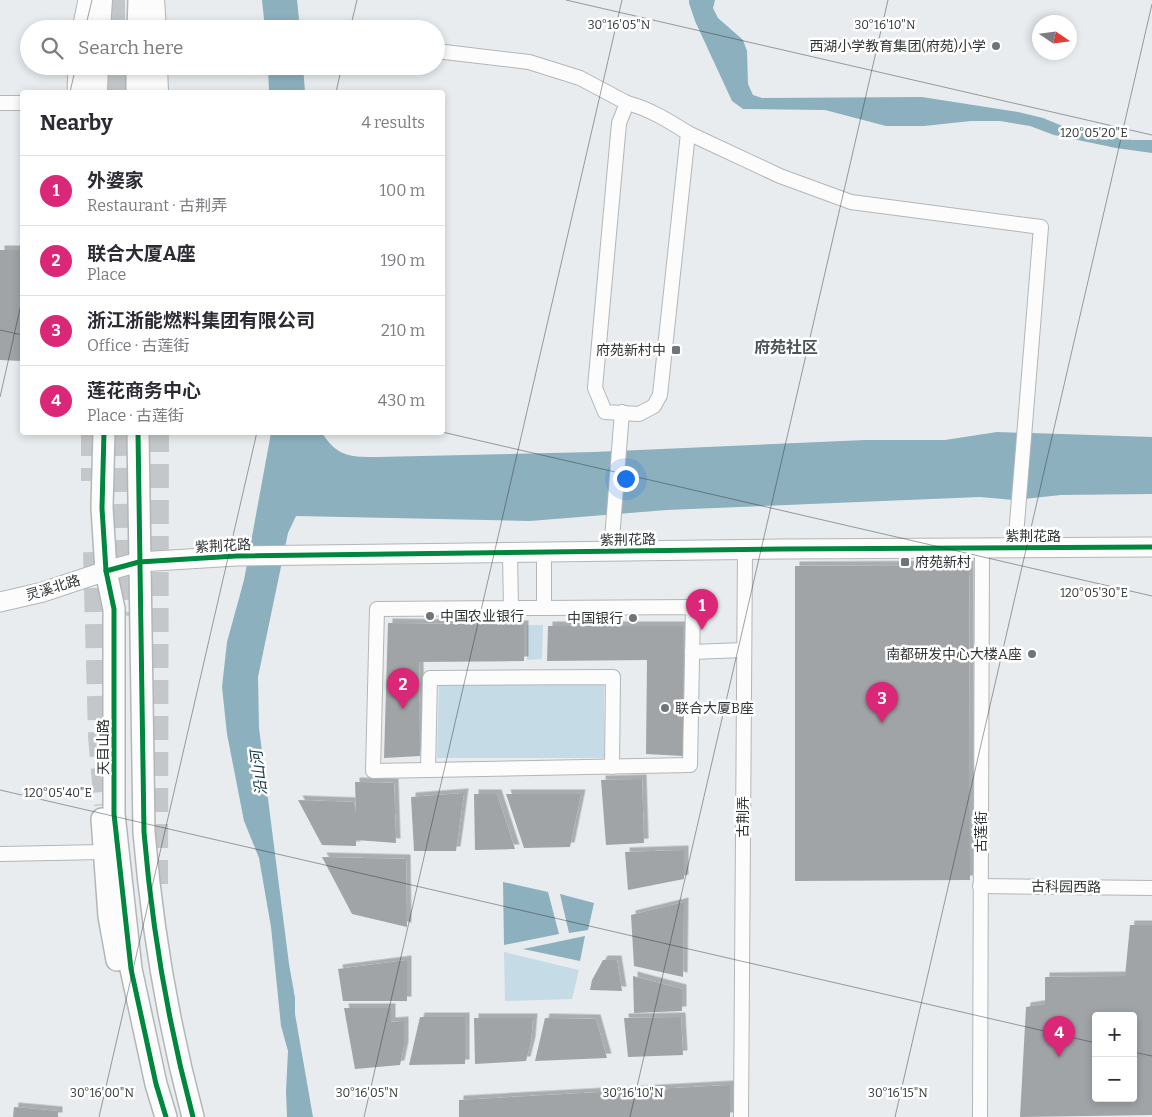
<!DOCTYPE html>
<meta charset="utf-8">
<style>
:root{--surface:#fff;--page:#f2f2f3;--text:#2b2b33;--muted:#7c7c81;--line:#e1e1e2;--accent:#db2777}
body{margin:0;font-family:Bitter,"Noto Sans SC",serif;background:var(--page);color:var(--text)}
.controls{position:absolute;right:15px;bottom:15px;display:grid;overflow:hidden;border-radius:5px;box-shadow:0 2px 8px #0003}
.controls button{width:45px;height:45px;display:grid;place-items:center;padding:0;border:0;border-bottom:1px solid var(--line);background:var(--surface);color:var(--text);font:25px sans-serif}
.compass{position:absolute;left:1032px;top:15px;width:45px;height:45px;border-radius:50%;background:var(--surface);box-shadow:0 2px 8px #0003;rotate:103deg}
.you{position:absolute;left:625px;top:478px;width:18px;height:18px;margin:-12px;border:4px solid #fff;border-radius:50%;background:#1a73e8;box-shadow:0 0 0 8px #1a73e833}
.badge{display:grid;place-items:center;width:32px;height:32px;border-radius:50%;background:var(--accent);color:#fff;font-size:16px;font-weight:700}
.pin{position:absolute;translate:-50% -41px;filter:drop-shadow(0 1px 2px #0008)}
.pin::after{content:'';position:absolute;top:26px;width:18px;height:15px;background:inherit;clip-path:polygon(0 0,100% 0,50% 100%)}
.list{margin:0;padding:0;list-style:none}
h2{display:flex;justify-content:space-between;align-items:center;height:65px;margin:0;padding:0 20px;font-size:21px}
h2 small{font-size:16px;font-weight:400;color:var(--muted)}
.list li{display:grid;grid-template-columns:32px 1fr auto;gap:15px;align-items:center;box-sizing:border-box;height:70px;padding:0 20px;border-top:1px solid var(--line)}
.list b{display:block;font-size:19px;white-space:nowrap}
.list p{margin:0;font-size:16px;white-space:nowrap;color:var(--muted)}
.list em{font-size:16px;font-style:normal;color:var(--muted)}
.icon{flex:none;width:28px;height:28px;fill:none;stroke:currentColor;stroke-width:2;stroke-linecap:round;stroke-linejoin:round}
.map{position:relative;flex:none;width:1152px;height:1117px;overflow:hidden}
.search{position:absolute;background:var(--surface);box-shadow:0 2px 8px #0003;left:20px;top:20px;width:425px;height:55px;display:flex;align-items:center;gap:12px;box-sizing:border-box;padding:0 18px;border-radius:28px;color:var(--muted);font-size:19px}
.panel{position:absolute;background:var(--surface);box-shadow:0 2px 8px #0003;left:20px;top:90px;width:425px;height:345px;border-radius:5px}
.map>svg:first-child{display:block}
</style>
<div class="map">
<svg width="1152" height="1117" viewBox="0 0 1152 1117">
<defs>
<filter id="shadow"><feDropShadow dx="4.5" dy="-4.5" stdDeviation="0" flood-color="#0004"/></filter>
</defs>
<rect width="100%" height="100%" fill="#e8ecee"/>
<g fill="#c5dce6">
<path d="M527 625H543L542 659 527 660Z"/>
<path d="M439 685H604V758H437Z"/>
<path d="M504 952 579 970 572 999 505 1001Z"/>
</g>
<g fill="#8cb0be">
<path d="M262 0H297L300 29H265Z"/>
<path d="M689 0H715L713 8 718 18 743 40 747 51 748 84 753 95 762 98 922 97 1018 112 1043 118 1065 127 1093 134 1132 140H1152V153L1116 148 1054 135 1030 126 1000 121H971L924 126H886L825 110 743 109 732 101 695 21 689 3Z"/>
<path d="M268 66H303L305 92H269Z"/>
<path d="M997 432 1152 437V494L1061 495 1014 500 980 497 667 510 530 521 296 516 288 533 258 677 259 728 289 964 295 998V1014L313 1117H287L286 1091 288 1051 281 1026 271 927 259 858 244 821 227 734 222 687 227 642 244 580 271 433H322C338 457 350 457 377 457L594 452 865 440H945Z"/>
<path d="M503 882 548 892 559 934 504 945Z"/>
<path d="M560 894 594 903 588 930 569 933Z"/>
<path d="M585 936 580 961 523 949Z"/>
</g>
<g fill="#a1a4a6" fill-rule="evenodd" filter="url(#shadow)">
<path d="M0 250H22V361L0 360Z"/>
<path d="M969 565 970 880 795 881V566Z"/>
<path d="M388 623 524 625V661L419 662 420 756 384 758Z"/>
<path d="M548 626H683V756L646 754 647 660 547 661Z"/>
<path d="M642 779 644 843 606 845 601 780Z"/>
<path d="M355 782 394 783 396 843 356 840V846L322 845 298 800 354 802 356 814Z"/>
<path d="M464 793 456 851H414L411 797Z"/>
<path d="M474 794H497L515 849 475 850Z"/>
<path d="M506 794H581L570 847 524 848Z"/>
<path d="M684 850V879L628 890 625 852Z"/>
<path d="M322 857 406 859 407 927 352 914Z"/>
<path d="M684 902 683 977 634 966 631 915Z"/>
<path d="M1130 925H1152V1115L1020 1117 1026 1007 1045 1004V977L1125 976ZM1096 1016H1133V1098H1096Z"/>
<path d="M407 960V1001H343L338 969Z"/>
<path d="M603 960H617L622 991 590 990 592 980Z"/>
<path d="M633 976 682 989V1011L634 1013Z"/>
<path d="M344 1008H391V1022L404 1021V1046L400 1065 355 1069Z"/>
<path d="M420 1017H465V1064L409 1065Z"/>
<path d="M681 1017 683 1055 628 1057 624 1018Z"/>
<path d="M474 1018H533L531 1041 526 1061 475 1064Z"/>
<path d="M545 1018 596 1019 607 1058 535 1061Z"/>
<path d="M730 1085V1117H459V1100Z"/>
<path d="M14 1107 58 1111V1117H13Z"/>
</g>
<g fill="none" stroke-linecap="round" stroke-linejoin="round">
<g stroke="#c3c7c9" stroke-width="24" stroke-dasharray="24 12" stroke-linecap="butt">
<path d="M113 0V29"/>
<path d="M113 66V92"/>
<path d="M93 432V481"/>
<path d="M117 432 120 616"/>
<path d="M95 552 100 736 106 805"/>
<path d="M156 884 157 432"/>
</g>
<defs>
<g id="street">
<path d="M436 51 529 62 580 78 627 103"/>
<path d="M0 103H22"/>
<path d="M627 103C650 109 669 121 688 133L660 395 654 406 639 414 605 412 595 388 619 123Z"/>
<path d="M688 133 780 176 851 202 1041 227 1015 548"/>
<path d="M611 552 622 412"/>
<path d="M510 554 511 608 377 609 373 771 690 765 693 607 544 608V553"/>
<path d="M511 608H544"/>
<path d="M692 652 743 650"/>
<path d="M428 770 430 678 613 677 612 767"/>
<path d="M0 854 103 852"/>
<path d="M980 886 1152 888"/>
<path d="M741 1117 745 550"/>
<path d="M980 1117 982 548"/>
</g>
<g id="secondary">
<path d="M82 29 88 0"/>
<path d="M77 92 78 66"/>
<path d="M0 602 43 592 106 571 139 562 236 556 781 549 1152 547"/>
</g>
<g id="primary">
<path d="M138 29 139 0"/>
<path d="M137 66V92"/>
<path d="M104 432 102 508 106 571 114 609V814L131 969 156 1084 166 1117"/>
<path d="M138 432 144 832C152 929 168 1023 193 1117"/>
<path d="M102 819 109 916 117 960"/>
</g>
<g id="highway">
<path d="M152 0 154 29"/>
<path d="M98 29 100 0"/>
<path d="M155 66 156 92"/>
<path d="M95 92 96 66"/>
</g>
</defs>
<use href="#street" stroke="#b3b6b8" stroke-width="16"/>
<use href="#secondary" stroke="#b3b6b8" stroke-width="21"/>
<use href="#primary" stroke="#b3b6b8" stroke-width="24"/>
<use href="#highway" stroke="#b3b6b8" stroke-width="26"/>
<use href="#street" stroke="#fcfcfc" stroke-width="14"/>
<use href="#secondary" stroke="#fcfcfc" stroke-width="19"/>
<use href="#primary" stroke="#fcfcfc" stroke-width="21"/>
<use href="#highway" stroke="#fcfcfc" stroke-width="24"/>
<defs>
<g id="cycleway">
<path d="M104 432 102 508 106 571 114 609V814L131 969 156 1084 166 1117"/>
<path d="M138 432 144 832C152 929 168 1023 193 1117"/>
<path d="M106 571 139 562 236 556 781 549 1152 547"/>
</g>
</defs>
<use href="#cycleway" stroke="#fff" stroke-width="8"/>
<use href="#cycleway" stroke="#00873e" stroke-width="5"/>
</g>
<path fill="none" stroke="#313435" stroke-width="1" stroke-opacity="0.45" d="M566 0 1152 135M85 29 92 0M350 29 357 0M70 92 76 66M336 92 342 66M0 330 22 335M0 397 22 300M442 432 1152 596M0 790 1096 1043M1133 1052 1152 1056M99 1117 257 432M364 1117 622 0M630 1117 888 0M895 1117 1152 4"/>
<g fill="#717476" stroke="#fff" stroke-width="2">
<circle cx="996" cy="46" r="5"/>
<rect x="671" y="345" width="10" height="10" rx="2.5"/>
<rect x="900" y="557" width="10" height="10" rx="2.5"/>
<circle cx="430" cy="616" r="5"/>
<circle cx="633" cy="618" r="5"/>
<circle cx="1032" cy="654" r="5"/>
<circle cx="665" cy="708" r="5"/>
</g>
<g text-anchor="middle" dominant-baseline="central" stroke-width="5" stroke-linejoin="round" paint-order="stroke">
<g font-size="14" fill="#313435" stroke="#fff" text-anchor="end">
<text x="986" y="46">西湖小学教育集团(府苑)小学</text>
<text x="666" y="350">府苑新村中</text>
<text x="915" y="562" text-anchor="start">府苑新村</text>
<text x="440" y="616" text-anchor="start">中国农业银行</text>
<text x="623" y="618">中国银行</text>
<text x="1022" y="654">南都研发中心大楼A座</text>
<text x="675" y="708" text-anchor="start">联合大厦B座</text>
</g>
<g font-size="14" fill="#313435" stroke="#fff">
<text x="1033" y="536">紫荆花路</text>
<text transform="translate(628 540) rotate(-1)">紫荆花路</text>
<text transform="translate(223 546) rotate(-3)">紫荆花路</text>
<text transform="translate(53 588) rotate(-17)">灵溪北路</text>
<text transform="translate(103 747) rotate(-90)">天目山路</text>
<text transform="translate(743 817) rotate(-90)">古荆弄</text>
<text transform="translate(981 832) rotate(-90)">古莲街</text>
<text transform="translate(1066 887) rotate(1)">古科园西路</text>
</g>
<g font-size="15" font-style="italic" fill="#0b3847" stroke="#fff">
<text transform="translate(259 773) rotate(-97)">沿山河</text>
</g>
<g font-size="16" font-weight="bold" fill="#4c5356" stroke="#fff">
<text x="786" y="347">府苑社区</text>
</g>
</g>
<g font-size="12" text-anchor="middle" fill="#313435" stroke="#fff" stroke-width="5" stroke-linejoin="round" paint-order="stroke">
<text x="619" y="29">30°16'05"N</text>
<text x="885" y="29">30°16'10"N</text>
<text x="1094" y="137">120°05'20"E</text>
<text x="1094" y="597">120°05'30"E</text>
<text x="58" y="797">120°05'40"E</text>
<text x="102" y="1097">30°16'00"N</text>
<text x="367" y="1097">30°16'05"N</text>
<text x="633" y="1097">30°16'10"N</text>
<text x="898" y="1097">30°16'15"N</text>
</g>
</svg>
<div class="controls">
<button>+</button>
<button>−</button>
</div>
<svg class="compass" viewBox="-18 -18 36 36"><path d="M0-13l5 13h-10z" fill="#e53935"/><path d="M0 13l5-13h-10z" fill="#7c7c81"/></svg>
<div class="you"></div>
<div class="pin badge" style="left:702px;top:630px">1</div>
<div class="pin badge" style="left:403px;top:709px">2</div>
<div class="pin badge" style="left:882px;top:723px">3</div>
<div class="pin badge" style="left:1059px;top:1057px">4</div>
<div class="search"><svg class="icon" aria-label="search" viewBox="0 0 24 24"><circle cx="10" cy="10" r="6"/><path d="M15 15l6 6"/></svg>Search here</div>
<section class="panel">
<h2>Nearby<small>4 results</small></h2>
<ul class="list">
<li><span class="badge">1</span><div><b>外婆家</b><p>Restaurant · 古荆弄</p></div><em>100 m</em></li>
<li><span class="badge">2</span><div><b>联合大厦A座</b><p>Place</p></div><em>190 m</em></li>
<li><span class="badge">3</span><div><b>浙江浙能燃料集团有限公司</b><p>Office · 古莲街</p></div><em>210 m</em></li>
<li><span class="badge">4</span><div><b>莲花商务中心</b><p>Place · 古莲街</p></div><em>430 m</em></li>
</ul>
</section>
</div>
